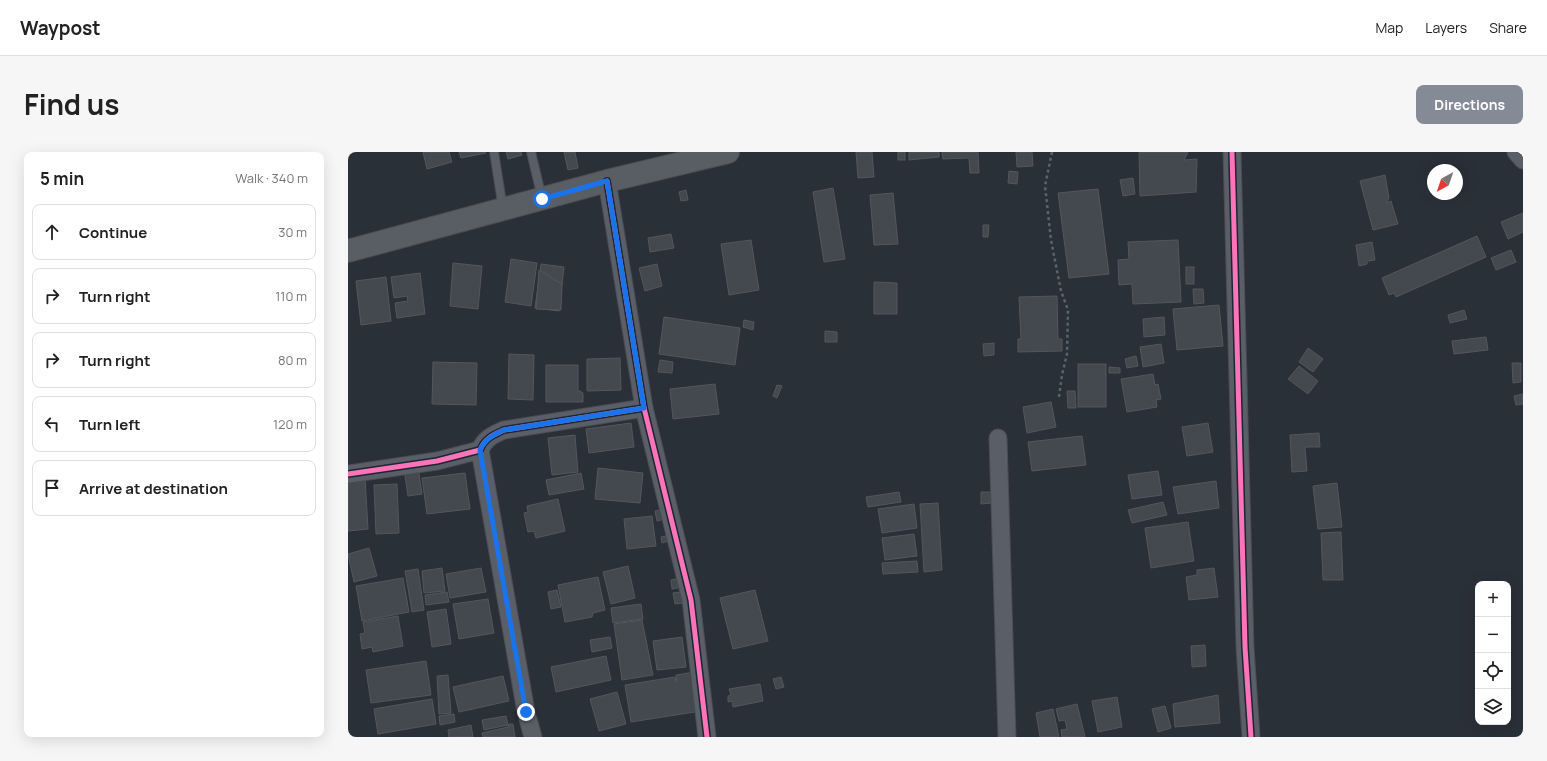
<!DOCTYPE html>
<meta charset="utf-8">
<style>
:root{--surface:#fff;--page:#f6f6f6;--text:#222;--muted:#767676;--line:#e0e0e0;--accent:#848b96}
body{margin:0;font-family:Manrope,sans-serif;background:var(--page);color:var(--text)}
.controls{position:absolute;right:12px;bottom:12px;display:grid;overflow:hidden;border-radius:8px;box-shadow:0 4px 16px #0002}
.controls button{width:36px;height:36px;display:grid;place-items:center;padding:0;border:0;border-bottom:1px solid var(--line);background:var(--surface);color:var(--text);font:20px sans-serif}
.compass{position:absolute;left:1079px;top:12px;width:36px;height:36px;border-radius:50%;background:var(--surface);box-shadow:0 4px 16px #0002;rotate:220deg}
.stop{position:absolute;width:12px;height:12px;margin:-9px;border:3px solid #1a73e8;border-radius:50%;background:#fff}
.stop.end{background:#1a73e8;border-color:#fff;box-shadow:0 1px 4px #0008}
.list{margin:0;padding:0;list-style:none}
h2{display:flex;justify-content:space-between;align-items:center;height:52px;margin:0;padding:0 16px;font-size:17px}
h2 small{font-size:13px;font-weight:400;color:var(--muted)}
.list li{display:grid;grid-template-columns:26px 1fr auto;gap:12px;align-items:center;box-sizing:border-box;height:56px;margin:0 8px 8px;padding:0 8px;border:1px solid var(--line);border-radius:8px}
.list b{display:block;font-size:15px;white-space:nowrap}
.list em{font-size:13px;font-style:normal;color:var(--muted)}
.icon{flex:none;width:22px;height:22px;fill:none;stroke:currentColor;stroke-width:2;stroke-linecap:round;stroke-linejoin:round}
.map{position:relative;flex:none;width:1175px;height:585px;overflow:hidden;border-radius:8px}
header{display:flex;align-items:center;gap:24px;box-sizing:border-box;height:56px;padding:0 20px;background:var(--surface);border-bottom:1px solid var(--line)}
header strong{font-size:19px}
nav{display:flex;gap:22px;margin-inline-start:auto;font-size:14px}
.intro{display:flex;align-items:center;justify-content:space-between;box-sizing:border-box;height:96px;padding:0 24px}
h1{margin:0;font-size:28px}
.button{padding:10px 18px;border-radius:8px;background:var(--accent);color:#fff;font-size:14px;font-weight:700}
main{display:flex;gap:24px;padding:0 24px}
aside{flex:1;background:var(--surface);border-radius:8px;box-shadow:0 4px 16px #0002}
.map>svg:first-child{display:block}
</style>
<header>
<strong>Waypost</strong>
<nav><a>Map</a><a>Layers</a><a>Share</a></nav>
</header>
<div class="intro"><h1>Find us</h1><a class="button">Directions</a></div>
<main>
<aside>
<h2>5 min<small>Walk · 340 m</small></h2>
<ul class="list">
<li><svg class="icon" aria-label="ahead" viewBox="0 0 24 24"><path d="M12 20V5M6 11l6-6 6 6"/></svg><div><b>Continue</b></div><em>30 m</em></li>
<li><svg class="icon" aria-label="right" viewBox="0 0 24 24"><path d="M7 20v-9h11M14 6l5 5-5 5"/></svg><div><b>Turn right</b></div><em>110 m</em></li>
<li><svg class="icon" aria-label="right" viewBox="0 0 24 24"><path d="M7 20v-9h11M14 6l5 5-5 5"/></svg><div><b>Turn right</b></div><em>80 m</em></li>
<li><svg class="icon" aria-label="left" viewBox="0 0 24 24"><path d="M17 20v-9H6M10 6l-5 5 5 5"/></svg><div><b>Turn left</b></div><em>120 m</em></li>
<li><svg class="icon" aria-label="arrive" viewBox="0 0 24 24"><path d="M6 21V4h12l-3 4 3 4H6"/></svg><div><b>Arrive at destination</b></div></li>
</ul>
</aside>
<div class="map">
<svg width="1175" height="585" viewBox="0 0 1175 585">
<rect width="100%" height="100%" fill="#2a3038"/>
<g fill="#444950" stroke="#52575f">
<path d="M75 0H101L104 10 79 17Z"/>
<path d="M111 0H137L138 1 113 6Z"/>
<path d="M158 0H173L174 3 160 7Z"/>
<path d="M216 0H227L230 16 220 18Z"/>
<path d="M508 0H524L526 25 510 26Z"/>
<rect x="550" y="0" width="7" height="8"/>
<path d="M561 0H591V5L561 8Z"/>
<path d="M594 0H630L631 21H622L621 6 595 7Z"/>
<path d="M668 0H684L685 14 669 15Z"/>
<path d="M791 0H840L836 8 849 7 848 40 792 44Z"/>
<path d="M661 19 670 20 669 32 660 31Z"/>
<path d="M1037 23 1041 46 1038 51 1043 49 1050 72 1025 78 1012 29Z"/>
<path d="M785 26 787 42 775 44 772 28Z"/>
<path d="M485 36 497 107 476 110 465 40Z"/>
<path d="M750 37 761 122 721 126 710 41Z"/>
<path d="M338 38 340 48 333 49 331 40Z"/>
<path d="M545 41 550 92 526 93 522 43Z"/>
<path d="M1175 61V80L1160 87 1153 70Z"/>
<path d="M635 73H641L640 85H635Z"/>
<path d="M323 82 326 96 302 100 300 86Z"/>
<path d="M1129 84 1138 105 1048 145 1046 141 1041 143 1034 126Z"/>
<path d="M403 88 411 138 381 143 373 92Z"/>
<path d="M830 88 833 150 785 152 784 132 771 133 770 108 781 107 780 90Z"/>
<path d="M1024 90 1027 108 1019 109V112L1011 114 1008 93Z"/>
<path d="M1163 98 1168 110 1148 118 1143 106Z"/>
<path d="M163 107 189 111 183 154 157 150Z"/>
<path d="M105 111 134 114 130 157 102 154Z"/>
<path d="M193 112 216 115 211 159 187 156Z"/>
<path d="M309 112 314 134 297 139 291 116Z"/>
<rect x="838" y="115" width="8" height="17"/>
<path d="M191 118 214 132 213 158 188 157Z"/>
<path d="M72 121 77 162 49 166 47 151 60 149 59 144 46 146 43 125Z"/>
<path d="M38 125 43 169 13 173 8 129Z"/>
<path d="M526 130 549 131V162H526Z"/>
<path d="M845 137H855L856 151 846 152Z"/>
<path d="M709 144 710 187H714V199L670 200V187H673L671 145Z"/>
<path d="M871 153 875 194 829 198 825 157Z"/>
<path d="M1116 158 1119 167 1102 171 1100 163Z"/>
<path d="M316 165 392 176 387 213 311 202Z"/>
<path d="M816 165 817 183 796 185 795 167Z"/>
<path d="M396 168 406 170 405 178 395 175Z"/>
<path d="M477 179 489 180V190H477Z"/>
<path d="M1138 185 1140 198 1106 202 1104 189Z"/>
<path d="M646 191V203L636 204 635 192Z"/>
<path d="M813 192 816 211 795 215 792 195Z"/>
<path d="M960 196 975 207 965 220 951 210Z"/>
<path d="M161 202 186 203 185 248 160 247Z"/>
<path d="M788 204 790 214 779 216 777 207Z"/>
<path d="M272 206 273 238 239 239V207Z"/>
<path d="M312 208 325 210 324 221 310 220Z"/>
<path d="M85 210 129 211 128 253 84 252Z"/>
<path d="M1164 211H1173V230L1165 231Z"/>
<rect x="730" y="212" width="28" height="43"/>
<path d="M198 213H230V238L235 241V250H198Z"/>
<path d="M951 214 970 229 960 242 940 227Z"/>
<path d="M761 215 772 216V221H761Z"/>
<path d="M805 222 807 233 810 232 813 247 808 248 809 255 779 260 773 227Z"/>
<path d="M367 232 371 262 325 267 322 237Z"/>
<path d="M429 233 434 234 429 246 425 244Z"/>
<path d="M719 239H727L728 256H720Z"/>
<path d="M1175 242V252L1168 253 1166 244Z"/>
<path d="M703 250 708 275 679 281 675 255Z"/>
<path d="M283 271 286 295 241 301 238 277Z"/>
<path d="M860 271 865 300 839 304 834 275Z"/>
<path d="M971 281 972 295H957L959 319 944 320 942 283Z"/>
<path d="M227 283 230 320 204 323 200 286Z"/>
<path d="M734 284 738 313 684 319 680 290Z"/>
<path d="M70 315 74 342 60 344 56 317Z"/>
<path d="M250 316 295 321 292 351 247 347Z"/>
<path d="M810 319 814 343 784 347 780 323Z"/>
<path d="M117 321 122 357 79 362 74 326Z"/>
<path d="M233 321 236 337 201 343 198 328Z"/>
<path d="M17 326 20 377 0 379V327Z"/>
<path d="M868 329 871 356 830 362 825 335Z"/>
<path d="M989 331 994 375 970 377 965 334Z"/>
<path d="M49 332 51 381 28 382 26 333Z"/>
<path d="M551 340 553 350 520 355 518 345Z"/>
<path d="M633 340H643L644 351 633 352Z"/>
<path d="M210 347 217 379 188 386 186 379 180 380 176 361 180 360 179 354Z"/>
<path d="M815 350 819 363 784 371 780 358Z"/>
<path d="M590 351 594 418 576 420 572 352Z"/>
<path d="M566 352 569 376 534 381 530 357Z"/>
<path d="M319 356 321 366 309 369 307 359Z"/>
<path d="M304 364 308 394 279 397 276 367Z"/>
<path d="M840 370 846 409 803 416 797 376Z"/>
<path d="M993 380 995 428H975L973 381Z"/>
<path d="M566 382 569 404 537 408 534 386Z"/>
<path d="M323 383 324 388 314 391 313 385Z"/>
<path d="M21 396 29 424 6 430 0 402Z"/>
<path d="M569 409 570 420 535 422 534 411Z"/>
<path d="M280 414 287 446 263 452 255 420Z"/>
<path d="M94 416 97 439 76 441 74 419Z"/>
<path d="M133 416 138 440 102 446 98 422Z"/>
<path d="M866 416 870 445 841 448 838 425 849 423V418Z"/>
<path d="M70 417 76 458 64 460 57 419Z"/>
<path d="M250 425 257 458 245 461 244 465 217 470 210 433Z"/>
<path d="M55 426 61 460 14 469 8 434Z"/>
<path d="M332 426 334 435 324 437 323 428Z"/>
<path d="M209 438 213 455 203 457 200 440Z"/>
<path d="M407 438 420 489 385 497 372 446Z"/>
<path d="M99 440 101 450 78 453 77 443Z"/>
<path d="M333 440 335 451 327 452 325 441Z"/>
<path d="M140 447 146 481 111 487 105 452Z"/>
<path d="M293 452 295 467 265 471 263 456Z"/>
<path d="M98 457 103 492 84 495 79 460Z"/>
<path d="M50 464 55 494 25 500 24 495 14 497 12 482 17 481 15 470Z"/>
<path d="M294 468 305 523 274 528 266 472Z"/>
<path d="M262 485 264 496 244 500 242 488Z"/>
<path d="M334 485 338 515 309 518 305 489Z"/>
<path d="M857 493 858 514 844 515 843 494Z"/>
<path d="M258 504 263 528 208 540 203 515Z"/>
<path d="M78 509 83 543 23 551 18 518Z"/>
<path d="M347 520 353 559 283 570 277 533 327 525 328 530H329L328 523Z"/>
<path d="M100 523 103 561 91 562 89 524Z"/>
<path d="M155 524 161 549 111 560 105 535Z"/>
<path d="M433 525 436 535 428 537 425 527Z"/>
<path d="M412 532 415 549 385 555 384 549 380 550V544L383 543 381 537Z"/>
<path d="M269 540 278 572 251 579 242 547Z"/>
<path d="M870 543 872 571 827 575 825 552Z"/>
<path d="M769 545 774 575 750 580 744 549Z"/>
<path d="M84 547 88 572 30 582 26 557Z"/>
<path d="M729 552 737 585H714L713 578 719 577 717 568 711 569 708 557Z"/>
<path d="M817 554 823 576 810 580 804 557Z"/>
<path d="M705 557 711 585H692L688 561Z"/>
<path d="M106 562 107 570 92 573 91 564Z"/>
<path d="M158 564 160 573 136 578 134 568Z"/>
<path d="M161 572H165L167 585H135L134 581 160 575Z"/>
<path d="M123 573 125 585H101L100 578Z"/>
</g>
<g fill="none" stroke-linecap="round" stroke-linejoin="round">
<defs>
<g id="service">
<path d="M146 0 155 57"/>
<path d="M183 0 194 46"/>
</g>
<g id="minor">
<path d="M884 0 897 495 903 585"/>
<path d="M1168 0 1175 8"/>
<path d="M259 29 296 256 343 448 359 585"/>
<path d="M650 286 659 585"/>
<path d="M132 298 178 560 185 585"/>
<path d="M0 322 89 309 132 298C137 286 145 283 156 278L296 256"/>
</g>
<path id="secondary" d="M0 99 259 29 380 0"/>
</defs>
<use href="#service" stroke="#484c53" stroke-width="10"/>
<use href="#minor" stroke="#484c53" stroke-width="19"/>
<use href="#secondary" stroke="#484c53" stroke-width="24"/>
<path stroke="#5d636a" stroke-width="2.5" stroke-dasharray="3 3" stroke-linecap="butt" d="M704 0 697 34 703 88 713 139 720 158 719 202 714 223 711 245"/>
<use href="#service" stroke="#5a5e66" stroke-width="8"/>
<use href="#minor" stroke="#5a5e66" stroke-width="17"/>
<use href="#secondary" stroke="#595d64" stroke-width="22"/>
<defs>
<g id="cycleway">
<path d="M884 0 897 495 903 585"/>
<path d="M259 29 296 256 343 448 359 585"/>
<path d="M0 322 89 309 132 298C137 286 145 283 156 278L296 256"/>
</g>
</defs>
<use href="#cycleway" stroke="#1d2633" stroke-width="8"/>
<use href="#cycleway" stroke="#fb73b8" stroke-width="5"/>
</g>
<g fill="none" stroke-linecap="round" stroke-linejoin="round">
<path stroke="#1a73e8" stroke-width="5" d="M178 560 132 298C137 287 145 283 156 278L296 256 259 29 194 47"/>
</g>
</svg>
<div class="controls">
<button>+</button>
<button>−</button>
<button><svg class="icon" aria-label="locate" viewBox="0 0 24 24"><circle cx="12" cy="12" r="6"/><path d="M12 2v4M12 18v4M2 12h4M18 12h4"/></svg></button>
<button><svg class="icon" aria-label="layers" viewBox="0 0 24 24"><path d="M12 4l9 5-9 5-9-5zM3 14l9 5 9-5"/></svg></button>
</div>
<svg class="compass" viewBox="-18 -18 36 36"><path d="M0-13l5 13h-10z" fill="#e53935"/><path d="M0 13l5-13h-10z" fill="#767676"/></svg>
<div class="stop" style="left:194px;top:47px"></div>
<div class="stop end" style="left:178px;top:560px"></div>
</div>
</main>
